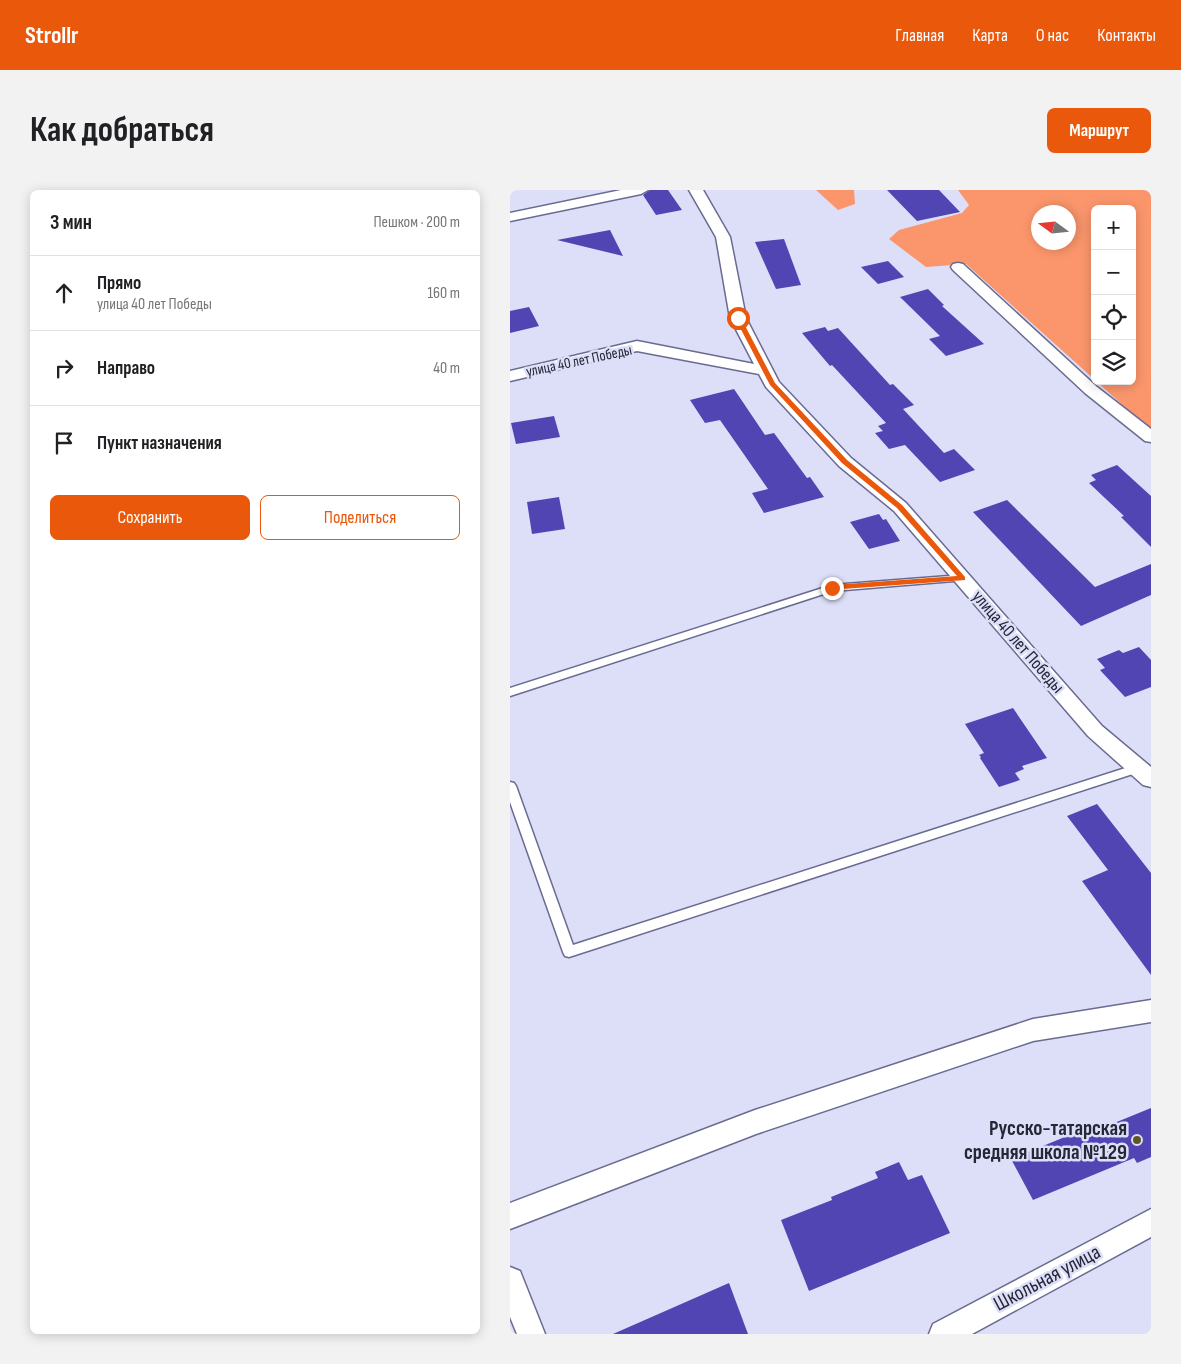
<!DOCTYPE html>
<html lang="ru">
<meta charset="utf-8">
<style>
:root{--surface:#fff;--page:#f2f2f2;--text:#202124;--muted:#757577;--line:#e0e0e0;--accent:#ea580c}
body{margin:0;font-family:"Sofia Sans Condensed",sans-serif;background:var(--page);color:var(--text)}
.controls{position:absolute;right:15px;top:15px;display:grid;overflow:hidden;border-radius:8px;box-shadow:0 2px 12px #0003}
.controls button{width:45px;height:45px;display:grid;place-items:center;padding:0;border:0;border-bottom:1px solid var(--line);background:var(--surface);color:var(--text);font:25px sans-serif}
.compass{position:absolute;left:521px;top:15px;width:45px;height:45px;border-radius:50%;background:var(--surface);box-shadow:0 2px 12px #0003;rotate:285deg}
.stop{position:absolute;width:15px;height:15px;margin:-11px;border:4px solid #ea580c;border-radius:50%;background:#fff}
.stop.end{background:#ea580c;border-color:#fff;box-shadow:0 1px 5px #0008}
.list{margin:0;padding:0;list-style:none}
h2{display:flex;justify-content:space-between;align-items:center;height:65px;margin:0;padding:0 20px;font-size:21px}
h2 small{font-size:16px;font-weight:400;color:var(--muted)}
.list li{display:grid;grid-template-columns:32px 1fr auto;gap:15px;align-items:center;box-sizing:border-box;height:75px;padding:0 20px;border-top:1px solid var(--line)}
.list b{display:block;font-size:19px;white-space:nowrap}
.list p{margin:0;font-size:16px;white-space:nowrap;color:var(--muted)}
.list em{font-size:16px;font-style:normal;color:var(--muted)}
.actions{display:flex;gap:10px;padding:15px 20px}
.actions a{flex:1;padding:11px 0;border:1px solid var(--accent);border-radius:8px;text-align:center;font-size:18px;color:var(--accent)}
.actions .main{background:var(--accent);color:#fff}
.icon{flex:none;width:28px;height:28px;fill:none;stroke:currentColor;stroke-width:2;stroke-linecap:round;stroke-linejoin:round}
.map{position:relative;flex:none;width:641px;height:1144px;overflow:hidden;border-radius:8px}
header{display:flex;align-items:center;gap:30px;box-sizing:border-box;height:70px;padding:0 25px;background:var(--accent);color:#fff}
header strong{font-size:24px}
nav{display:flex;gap:28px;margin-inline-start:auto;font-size:18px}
.intro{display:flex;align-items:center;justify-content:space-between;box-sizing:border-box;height:120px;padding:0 30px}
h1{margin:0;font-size:35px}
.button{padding:12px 22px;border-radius:8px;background:var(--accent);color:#fff;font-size:18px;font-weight:700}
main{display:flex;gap:30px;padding:0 30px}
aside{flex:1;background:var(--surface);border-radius:8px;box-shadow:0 2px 12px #0003}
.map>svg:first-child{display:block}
</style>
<header>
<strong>Strollr</strong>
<nav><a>Главная</a><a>Карта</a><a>О нас</a><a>Контакты</a></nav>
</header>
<div class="intro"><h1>Как добраться</h1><a class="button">Маршрут</a></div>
<main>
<aside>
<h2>3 мин<small>Пешком · 200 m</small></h2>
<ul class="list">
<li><svg class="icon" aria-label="ahead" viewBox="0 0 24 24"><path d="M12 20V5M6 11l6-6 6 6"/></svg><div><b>Прямо</b><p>улица 40 лет Победы</p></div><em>160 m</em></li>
<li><svg class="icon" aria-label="right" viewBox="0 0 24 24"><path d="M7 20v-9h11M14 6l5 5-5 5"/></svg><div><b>Направо</b></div><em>40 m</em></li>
<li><svg class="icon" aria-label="arrive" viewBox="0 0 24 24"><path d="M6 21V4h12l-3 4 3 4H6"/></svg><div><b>Пункт назначения</b></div></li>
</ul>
<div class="actions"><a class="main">Сохранить</a><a>Поделиться</a></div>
</aside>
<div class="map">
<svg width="641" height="1144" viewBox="0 0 641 1144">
<rect width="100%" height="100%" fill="#dddff9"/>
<g fill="#fb966c" fill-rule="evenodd">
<path d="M306 0H344L345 14 328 20Z"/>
<path d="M448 0H641V241L586 191H622V19H585V190L456 74 416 77 379 49 389 40 452 23 459 15ZM528 22H558V52H528Z"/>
</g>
<g fill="#5144b3">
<path d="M140 0H158L172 20 146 25 133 5Z"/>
<path d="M377 0H429L450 22 407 31Z"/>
<path d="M100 40 113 66 47 50Z"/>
<path d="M274 49 291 95 266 99 245 52Z"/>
<path d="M378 71 394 87 368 94 351 77Z"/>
<path d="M418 99 434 115 432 116 474 154 436 166 419 149 430 146 390 107Z"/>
<path d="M19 117 29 136 0 143V121Z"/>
<path d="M315 137 318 141 328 138 380 195 383 194 404 215 393 219 434 263 444 259 465 280 430 292 395 255 379 259 365 243 373 241 368 236 376 233 322 175 320 176 292 143Z"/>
<path d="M224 199 255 245 264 243 297 288 300 287 314 307 254 323 242 303 258 299 210 230 195 233 180 210Z"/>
<path d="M44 226 50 247 6 254 1 233Z"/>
<path d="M607 275 641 306V357L611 327 614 326 579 293 586 290 581 285Z"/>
<path d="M49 307 55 339 22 344 17 312Z"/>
<path d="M497 310 585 397 641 374V405L571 436 463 322Z"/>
<path d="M369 324 373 330 376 329 390 351 359 359 340 332Z"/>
<path d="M629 457 641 470V497L615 507 590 480 595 478 587 469 609 460 613 463Z"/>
<path d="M503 518 537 568 512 576 514 579 505 583 510 590 489 597 470 568 471 567 469 565 474 563 455 534Z"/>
<path d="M587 614 641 683V785L572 691 598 680 557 626Z"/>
<path d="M641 918V967L627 973 624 968 523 1010 501 969 567 942 570 947Z"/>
<path d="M389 972 398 990 412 985 440 1043 299 1101 271 1030 322 1010 321 1007 368 988 365 982Z"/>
<path d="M219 1093 238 1144H103Z"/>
</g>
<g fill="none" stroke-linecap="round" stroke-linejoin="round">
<defs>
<g id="service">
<path d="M452 385 457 388 456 390 323 401 0 506V498L322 395Z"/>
<path d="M628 574 632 575 634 578 632 581 59 767 55 766 53 762 0 612V592L4 593 6 596 63 755Z"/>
</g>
<g id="minor">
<path d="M111 0H138L131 4 0 31V23Z"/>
<path d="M179 0H193L220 47 236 128 269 192 341 268 396 313 592 536 641 577V597L633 595 578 546 384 321 329 276 256 197 249 184 127 161 0 191V181L127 151 244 174 220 128 206 47Z"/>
<path d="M448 73 453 74 587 197 641 239V252L635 251 575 203 443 80 441 77 443 74Z"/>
<path d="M641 810V832L523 851 246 944 0 1039V1013L245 920 523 829Z"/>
<path d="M641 1019V1047L462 1144H419L423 1134Z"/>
<path d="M0 1077 10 1081 35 1144H7L0 1127Z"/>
</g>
</defs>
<use href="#service" stroke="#696b91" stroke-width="3"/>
<use href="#minor" stroke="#696b91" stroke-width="3"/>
<use href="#service" fill="#fff" fill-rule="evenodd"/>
<use href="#minor" fill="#fff" fill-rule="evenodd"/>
</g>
<path fill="#ea580c" d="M228 126 231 128 265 193 337 270 392 315 455 387V390L319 400V396L322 395 447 386 387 318 332 273 260 195 225 128Z"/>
<circle fill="#5e5724" stroke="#dddff9" stroke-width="2" cx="627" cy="950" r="5"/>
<g text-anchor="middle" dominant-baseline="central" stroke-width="5" stroke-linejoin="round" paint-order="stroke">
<g font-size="15" fill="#252636" stroke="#dddff9">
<text transform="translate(69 171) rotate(-12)">улица 40 лет Победы</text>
</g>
<g font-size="18" fill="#252636" stroke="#dddff9">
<text transform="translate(508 452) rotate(49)">улица 40 лет Победы</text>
</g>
<g font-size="21" font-weight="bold" fill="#252636" stroke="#dddff9" text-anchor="end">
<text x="617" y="938">Русско-татарская<tspan x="617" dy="24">средняя школа №129</tspan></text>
</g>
<g font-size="21" fill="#252636" stroke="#dddff9">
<text transform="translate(537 1088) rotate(-28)">Школьная улица</text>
</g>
</g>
</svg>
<div class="controls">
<button>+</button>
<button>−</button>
<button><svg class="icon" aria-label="locate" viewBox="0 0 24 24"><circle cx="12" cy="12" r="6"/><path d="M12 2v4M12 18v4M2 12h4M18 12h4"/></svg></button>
<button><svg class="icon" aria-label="layers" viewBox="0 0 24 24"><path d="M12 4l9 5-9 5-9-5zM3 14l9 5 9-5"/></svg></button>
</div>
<svg class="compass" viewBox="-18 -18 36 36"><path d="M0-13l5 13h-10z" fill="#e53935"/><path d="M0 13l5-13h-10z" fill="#757577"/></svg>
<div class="stop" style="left:228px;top:128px"></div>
<div class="stop end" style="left:322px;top:398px"></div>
</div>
</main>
